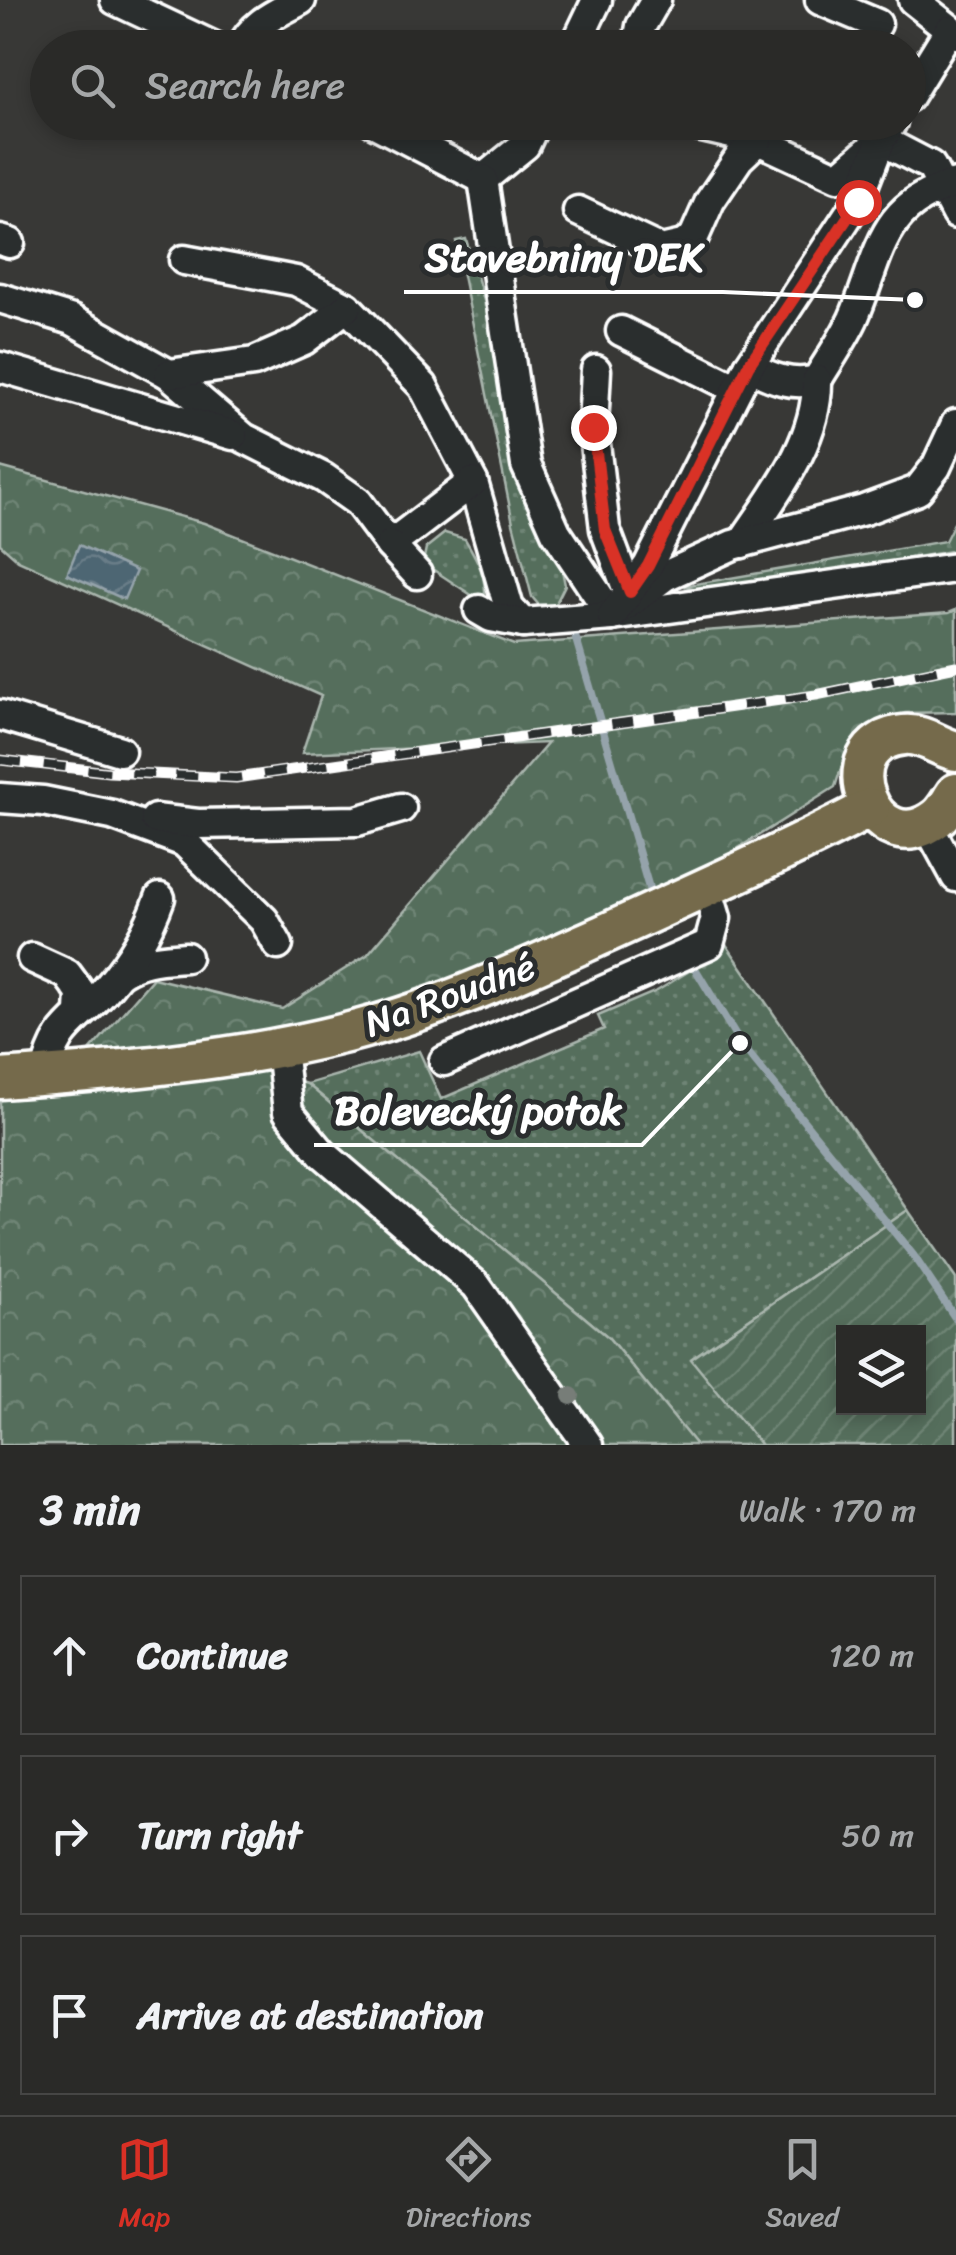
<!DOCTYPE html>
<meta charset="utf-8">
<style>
:root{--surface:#2a2a28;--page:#323230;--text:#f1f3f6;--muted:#a5a7a8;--line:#464645;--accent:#d93025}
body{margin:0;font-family:Sriracha,sans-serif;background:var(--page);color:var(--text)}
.controls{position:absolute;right:30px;bottom:30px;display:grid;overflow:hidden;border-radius:0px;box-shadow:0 5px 15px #0003}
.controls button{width:90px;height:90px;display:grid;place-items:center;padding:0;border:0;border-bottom:2px solid var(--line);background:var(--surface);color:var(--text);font:50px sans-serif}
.stop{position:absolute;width:30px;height:30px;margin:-22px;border:8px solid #d93025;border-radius:50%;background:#fff}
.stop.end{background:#d93025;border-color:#fff;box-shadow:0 2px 10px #0008}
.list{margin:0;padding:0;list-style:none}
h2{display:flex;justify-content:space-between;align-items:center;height:130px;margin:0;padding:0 40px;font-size:42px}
h2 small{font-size:32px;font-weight:400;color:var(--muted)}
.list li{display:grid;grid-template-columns:65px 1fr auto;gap:30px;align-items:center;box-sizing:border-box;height:160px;margin:0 20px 20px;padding:0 20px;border:2px solid var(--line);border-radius:0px}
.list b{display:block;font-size:38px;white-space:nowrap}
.list em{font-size:32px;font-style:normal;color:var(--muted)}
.icon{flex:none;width:55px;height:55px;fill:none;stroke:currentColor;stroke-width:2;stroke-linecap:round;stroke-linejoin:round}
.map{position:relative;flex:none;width:956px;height:1445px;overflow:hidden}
.search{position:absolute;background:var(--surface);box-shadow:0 5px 15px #0003;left:30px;right:30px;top:30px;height:110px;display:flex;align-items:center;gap:25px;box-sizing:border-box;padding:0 35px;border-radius:55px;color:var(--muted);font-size:38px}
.sheet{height:670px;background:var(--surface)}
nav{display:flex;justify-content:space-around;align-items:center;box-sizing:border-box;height:140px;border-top:2px solid var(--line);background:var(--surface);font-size:28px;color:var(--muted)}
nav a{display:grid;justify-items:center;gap:5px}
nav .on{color:var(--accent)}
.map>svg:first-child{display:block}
</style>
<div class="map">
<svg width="956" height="1445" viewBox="0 0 956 1445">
<defs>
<pattern id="grass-dots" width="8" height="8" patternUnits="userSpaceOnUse" patternTransform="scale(2.5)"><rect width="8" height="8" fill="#556e5c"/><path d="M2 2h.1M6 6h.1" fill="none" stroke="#6e8474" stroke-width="1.8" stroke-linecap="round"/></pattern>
<pattern id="forest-crowns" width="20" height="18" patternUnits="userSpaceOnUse" patternTransform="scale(2.5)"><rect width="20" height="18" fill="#556e5c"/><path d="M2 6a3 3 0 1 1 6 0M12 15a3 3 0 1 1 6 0" fill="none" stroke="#6e8474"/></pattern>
<pattern id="garden-furrows" width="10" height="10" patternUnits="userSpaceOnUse" patternTransform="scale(2.5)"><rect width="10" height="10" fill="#556e5c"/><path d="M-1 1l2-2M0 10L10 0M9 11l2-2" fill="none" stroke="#6e8474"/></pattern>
<pattern id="water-waves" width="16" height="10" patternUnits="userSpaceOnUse" patternTransform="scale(2.5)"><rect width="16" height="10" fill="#4e6673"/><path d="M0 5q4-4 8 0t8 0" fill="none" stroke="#697d88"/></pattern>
</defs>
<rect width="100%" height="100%" fill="#383836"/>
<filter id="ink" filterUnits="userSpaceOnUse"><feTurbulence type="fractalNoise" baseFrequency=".01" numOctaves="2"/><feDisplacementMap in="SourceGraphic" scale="20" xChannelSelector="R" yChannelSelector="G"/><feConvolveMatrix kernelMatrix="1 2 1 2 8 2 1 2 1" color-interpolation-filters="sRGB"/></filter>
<g filter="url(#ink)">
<g fill="url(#grass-dots)" stroke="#aab6ae" stroke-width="2.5">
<path d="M466 239 488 314 516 456 562 570 565 585 555 605 538 604 532 597 513 523 456 241Z"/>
<path d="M956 519V550L715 593 684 586 945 541Z"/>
<path d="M445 533 465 539C479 562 487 577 485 604L423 563 426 548Z"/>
<path d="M719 934 908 1210 692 1358 761 1445H696L608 1337 307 1084 419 1051 441 1099 604 1029 598 1016 657 991 707 960Z"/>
</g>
<g fill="url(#forest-crowns)" stroke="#aab6ae" stroke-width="2.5">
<path d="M0 467 204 523 514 645 949 613 956 610V712L905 713 881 721 846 753 835 787 677 887 385 1007 297 1031 171 1049 89 1052 153 978 282 1009 367 955 548 743 302 753 321 696 18 560 0 544Z"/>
<path d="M261 1070 307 1084 608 1337 696 1445H0V1086Z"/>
</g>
<path fill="url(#garden-furrows)" stroke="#aab6ae" stroke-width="2.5" fill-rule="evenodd" d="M908 1210 956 1279V1445H761L691 1359ZM844 1332H918V1408H844Z"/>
<path fill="url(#water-waves)" stroke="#95a3ab" stroke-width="2.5" d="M79 545 136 571 124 599 67 574Z"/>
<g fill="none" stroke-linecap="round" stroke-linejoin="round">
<g stroke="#95a3ab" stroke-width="8">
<path d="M576 639 649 888"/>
<path d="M696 970 740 1043 913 1255 956 1319"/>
</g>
<defs>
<g id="minor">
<path d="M115 0 217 48"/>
<path d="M820 0 877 24"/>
<path d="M913 0 956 34"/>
<path d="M241 48C253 22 278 13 301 0"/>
<path d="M574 48 597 0"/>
<path d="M637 48 641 26 656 0"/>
<path d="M908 97 949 30"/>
<path d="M373 122 483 179 525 145 536 122"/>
<path d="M680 122 758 140 838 177 881 140 931 166 956 214"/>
<path d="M483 179 526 465 556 532 612 616 956 568"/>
<path d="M578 211 661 250 683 245 694 237 710 201 739 158 758 140"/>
<path d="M0 240 10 243"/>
<path d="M184 260 296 281 347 307 423 386 473 482 509 608 523 623"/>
<path d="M0 298 72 320 169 374 244 438 324 478 358 502 390 545 473 482"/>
<path d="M621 331 737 389"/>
<path d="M749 366C772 379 792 386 817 380 829 360 843 340 853 319 880 258 879 203 956 184"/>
<path d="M0 367 233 435"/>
<path d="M596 370 593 427 605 529 632 601"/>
<path d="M169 374 254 362 304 340 347 307"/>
<path d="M742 543C775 494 818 441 817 380"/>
<path d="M390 545 417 574"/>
<path d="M479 610 491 617 523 623 612 616 665 576 733 545 864 510 918 490 936 467 956 424"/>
<path d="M612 616 648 566 749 366 857 202 881 140 892 122"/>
<path d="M0 715 120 751"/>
<path d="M0 798 43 801 112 815 184 842 264 920 278 945"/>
<path d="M155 819 198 824 357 821 401 808"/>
<path d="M927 824 956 877"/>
<path d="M32 958 67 974 81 993 80 1013"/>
<path d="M120 973C141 959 162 959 186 957"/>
<path d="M281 1047 288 1112 322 1153 476 1285 588 1445"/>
<path d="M444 1061 709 944 716 918 707 888"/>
<path d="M45 1076C57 1022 76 1025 108 987 132 959 148 932 160 898"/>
</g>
<g id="major">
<path d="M956 751C938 747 923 733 904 735 824 742 873 868 937 818 946 811 950 801 956 793"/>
<path d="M0 1079C113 1071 236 1061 346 1033 435 1011 519 972 602 935 692 894 782 854 870 808"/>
</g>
</defs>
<use href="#minor" stroke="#fff" stroke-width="35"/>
<use href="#major" stroke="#fff" stroke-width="45"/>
<use href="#minor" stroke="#2a2d2e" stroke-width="28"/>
<use href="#major" stroke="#746b4b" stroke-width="38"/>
<defs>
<path id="rail" d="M0 760 109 772 236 778 816 695 956 666"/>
</defs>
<use href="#rail" stroke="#fff" stroke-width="11"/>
<use href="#rail" stroke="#2a2d2e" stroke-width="8" stroke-dasharray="22" stroke-linecap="butt"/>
</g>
<circle fill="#777d78" cx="571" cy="1396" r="9"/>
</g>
<g fill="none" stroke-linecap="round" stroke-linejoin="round" filter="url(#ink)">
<path stroke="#d93025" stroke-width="12" d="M593 427 605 530 630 592 648 566 748 366 858 202"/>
</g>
<g text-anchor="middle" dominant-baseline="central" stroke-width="10" stroke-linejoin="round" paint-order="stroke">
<g font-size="38" fill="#fff" stroke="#2a2d2e">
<text transform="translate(450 995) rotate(-20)">Na Roudné</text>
</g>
</g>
<path fill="none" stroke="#fff" stroke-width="4" d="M915 300L723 292H404M740 1043L642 1145H314"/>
<g fill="#fff" stroke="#2a2d2e" stroke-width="4">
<circle cx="915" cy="300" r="10"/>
<circle cx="740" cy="1043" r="10"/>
</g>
<g font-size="40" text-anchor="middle" font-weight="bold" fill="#fff" stroke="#2a2d2e" stroke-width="10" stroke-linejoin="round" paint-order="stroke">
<text x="564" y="271">Stavebniny DEK</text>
<text x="478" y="1124">Bolevecký potok</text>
</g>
</svg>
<div class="controls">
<button><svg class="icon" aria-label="layers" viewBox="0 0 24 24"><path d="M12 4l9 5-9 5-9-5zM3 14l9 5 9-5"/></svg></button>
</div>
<div class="stop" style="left:858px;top:202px"></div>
<div class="stop end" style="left:593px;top:427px"></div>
<div class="search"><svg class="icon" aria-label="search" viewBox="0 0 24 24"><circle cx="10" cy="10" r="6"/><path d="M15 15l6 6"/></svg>Search here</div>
</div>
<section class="sheet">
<h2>3 min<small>Walk · 170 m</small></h2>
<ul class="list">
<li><svg class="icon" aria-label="ahead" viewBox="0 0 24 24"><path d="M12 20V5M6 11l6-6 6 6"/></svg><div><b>Continue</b></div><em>120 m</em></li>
<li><svg class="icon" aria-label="right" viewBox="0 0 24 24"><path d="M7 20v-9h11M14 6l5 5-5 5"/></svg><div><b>Turn right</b></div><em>50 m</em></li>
<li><svg class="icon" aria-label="arrive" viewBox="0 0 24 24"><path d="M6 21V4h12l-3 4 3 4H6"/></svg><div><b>Arrive at destination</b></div></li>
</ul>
</section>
<nav>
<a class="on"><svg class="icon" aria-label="map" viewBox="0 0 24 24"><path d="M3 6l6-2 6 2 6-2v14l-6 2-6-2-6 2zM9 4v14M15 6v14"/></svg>Map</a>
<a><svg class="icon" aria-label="directions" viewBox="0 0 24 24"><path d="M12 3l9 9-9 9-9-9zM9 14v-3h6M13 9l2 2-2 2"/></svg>Directions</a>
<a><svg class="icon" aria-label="saved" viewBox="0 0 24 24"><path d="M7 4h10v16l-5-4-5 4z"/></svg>Saved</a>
</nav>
